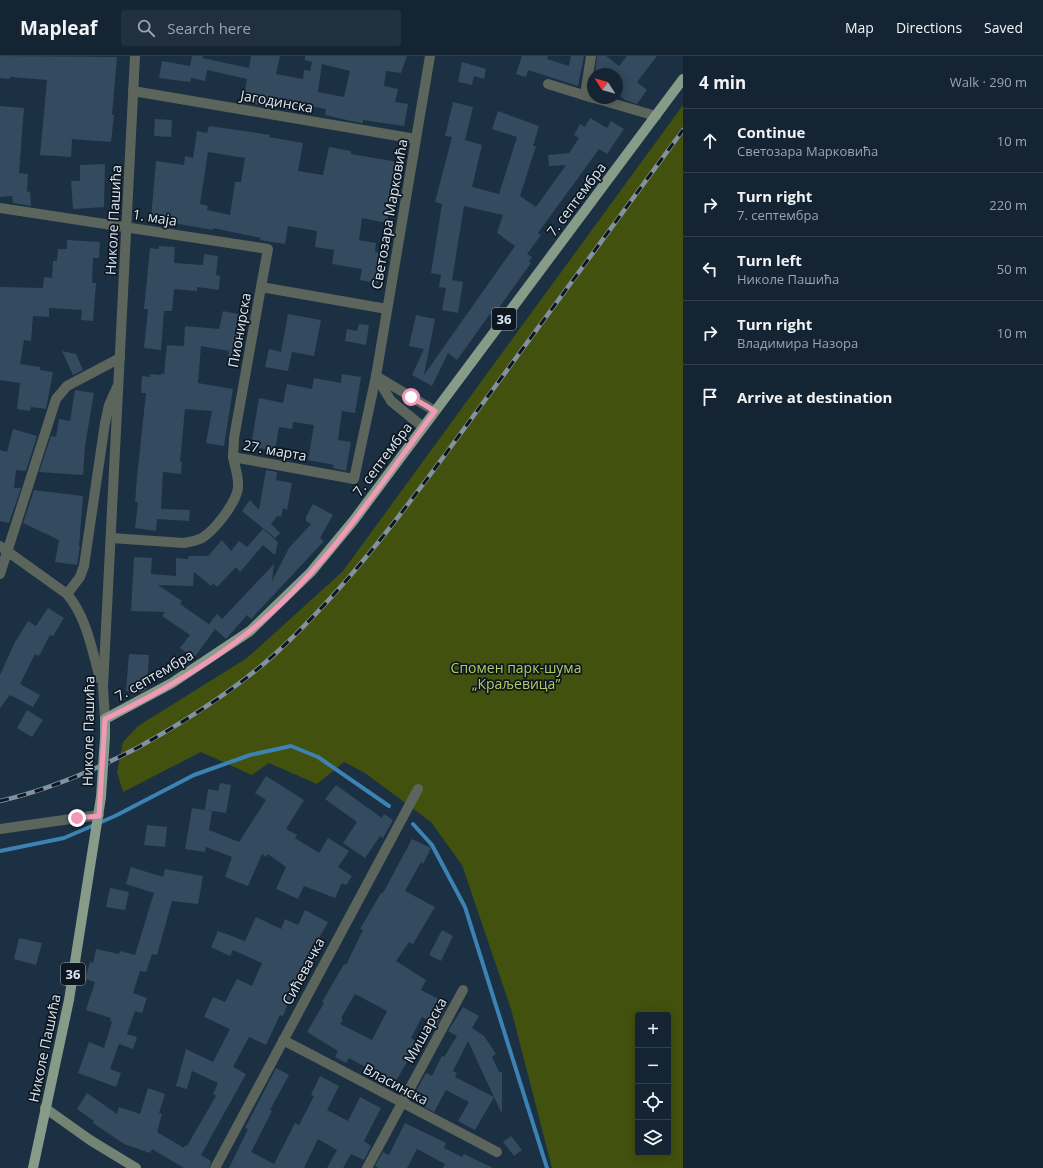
<!DOCTYPE html>
<meta charset="utf-8">
<style>
:root{--surface:#142432;--page:#21303e;--text:#f1f3f6;--muted:#9da4ac;--line:#33414d}
body{margin:0;font-family:"Open Sans",sans-serif;background:var(--page);color:var(--text)}
.controls{position:absolute;right:12px;bottom:12px;display:grid;overflow:hidden;border-radius:4px;box-shadow:0 2px 10px #0003}
.controls button{width:36px;height:36px;display:grid;place-items:center;padding:0;border:0;border-bottom:1px solid var(--line);background:var(--surface);color:var(--text);font:20px sans-serif}
.compass{position:absolute;left:587px;top:12px;width:36px;height:36px;border-radius:50%;background:var(--surface);box-shadow:0 2px 10px #0003;rotate:306deg}
.stop{position:absolute;width:12px;height:12px;margin:-9px;border:3px solid #f09ab7;border-radius:50%;background:#fff}
.stop.end{background:#f09ab7;border-color:#fff;box-shadow:0 1px 4px #0008}
.list{margin:0;padding:0;list-style:none}
h2{display:flex;justify-content:space-between;align-items:center;height:52px;margin:0;padding:0 16px;font-size:17px}
h2 small{font-size:13px;font-weight:400;color:var(--muted)}
.list li{display:grid;grid-template-columns:26px 1fr auto;gap:12px;align-items:center;box-sizing:border-box;height:64px;padding:0 16px;border-top:1px solid var(--line)}
.list b{display:block;font-size:15px;white-space:nowrap}
.list p{margin:0;font-size:13px;white-space:nowrap;color:var(--muted)}
.list em{font-size:13px;font-style:normal;color:var(--muted)}
.icon{flex:none;width:22px;height:22px;fill:none;stroke:currentColor;stroke-width:2;stroke-linecap:round;stroke-linejoin:round}
.map{position:relative;flex:none;width:683px;height:1112px;overflow:hidden}
header{display:flex;align-items:center;gap:24px;box-sizing:border-box;height:56px;padding:0 20px;background:var(--surface);border-bottom:1px solid var(--line)}
header strong{font-size:19px}
nav{display:flex;gap:22px;margin-inline-start:auto;font-size:14px}
.search{width:280px;height:36px;background:var(--page);display:flex;align-items:center;gap:10px;box-sizing:border-box;padding:0 14px;border-radius:4px;color:var(--muted);font-size:15px}
main{display:flex}
aside{flex:1;background:var(--surface)}
.map>svg:first-child{display:block}
</style>
<header>
<strong>Mapleaf</strong>
<div class="search"><svg class="icon" aria-label="search" viewBox="0 0 24 24"><circle cx="10" cy="10" r="6"/><path d="M15 15l6 6"/></svg>Search here</div>
<nav><a>Map</a><a>Directions</a><a>Saved</a></nav>
</header>
<main>
<div class="map">
<svg width="683" height="1112" viewBox="0 0 683 1112">
<rect width="100%" height="100%" fill="#1b3043"/>
<path fill="#42510d" fill-rule="evenodd" d="M683 49V1112H552L511 953 462 809 431 766 365 717 344 706 317 728 269 707 252 719 201 696 123 736 117 716 123 686 138 670 247 602 343 515ZM638 959H668V1097H638Z"/>
<g fill="none" stroke-linecap="round" stroke-linejoin="round">
<g stroke="#3c82b3" stroke-width="4">
<path d="M413 768 432 789 465 851 547 1112"/>
<path d="M0 795 64 782 115 760 194 719 250 699 291 690 318 701 389 750"/>
</g>
</g>
<g fill="#344a5e" fill-rule="evenodd">
<path d="M0 0 117 1 112 59H114L111 86 72 83 71 101 40 99 47 24 10 21V23L0 22Z"/>
<path d="M192 0H203L202 2 249 12 251 0H280L276 18 303 23 304 14 310 15 312 6 305 4V0H407L401 17 386 15 384 30 398 33 395 46 408 48 404 70 363 64V67L351 65 325 59 326 53 292 47 290 54 243 46 247 23 207 14 205 25 191 22 190 26 159 22 162 5 190 10ZM322 8 350 15 344 41 318 36Z"/>
<path d="M522 0H548L547 3 569 10 571 0H584L578 30 528 14 526 21 516 18Z"/>
<path d="M597 0H606L619 10 627 0H657L637 26 647 34 637 48 625 44 617 38V18H595Z"/>
<path d="M462 6 486 13 484 23 474 20 472 29 458 26Z"/>
<path d="M453 46 473 51 465 84 482 89 472 131 499 138 517 81 492 73 498 55 539 70 533 90H536L520 140 536 151 566 109 549 110 548 99 569 97 579 82 574 79 580 68 585 71 590 62 607 72 611 65 624 73 607 98 599 93 538 177 541 179 527 198 532 201 529 205 531 207 493 260 490 258 457 304 448 297 432 330 412 319 424 293 409 290 416 259 435 263 424 319 515 190 497 177 503 159 464 150 452 224 463 226 458 257 442 254 446 232 439 231 441 219 431 217 442 148 435 146 452 81 445 80Z"/>
<path d="M0 50 24 52 19 117 28 118 27 136 30 135 31 150 13 147 12 140 0 141Z"/>
<path d="M155 63 172 64 171 81 154 80Z"/>
<path d="M209 70 251 76 270 79 269 81 303 87 298 115 323 119 329 91 351 95V98L398 106 387 167 362 162 359 184 376 187 375 196 383 197 378 227 360 224 362 213 332 208 334 194 315 191 317 175 288 170 285 188 260 184 261 182 213 172V174L151 163 156 105 184 109 185 100 193 102 197 75 207 77ZM208 96 245 102 241 126H235L230 159 207 154 208 150 200 148Z"/>
<path d="M105 108 104 151 73 153 71 125H80V109Z"/>
<path d="M67 184 100 186 99 202H93L92 227H96L93 265 81 264 82 254 49 252V261L33 260 31 285 24 284 20 308 40 311V314L53 316 46 353 31 351 30 355 17 353 20 327 0 324V231L43 232 44 221 52 222 53 205H57L58 193H67Z"/>
<path d="M159 190 175 191 174 207 203 209 204 198 218 200 216 219 220 220 219 234 197 231V235L174 233 172 255H164L161 294 144 292 148 253H144L150 192 159 193Z"/>
<path d="M223 255 247 260 238 303 228 301 229 295 201 290 198 327 233 333 224 390 206 387 212 355 185 353 180 406H182L181 418 163 416 161 453 190 454 189 465 157 463 156 475 135 472 138 446H135L137 421 146 337H141L142 320 150 321V318L161 319V317L164 318 167 289 184 290 185 270 219 273Z"/>
<path d="M288 258 321 264 314 300 292 296 288 315 265 311 269 293 281 296Z"/>
<path d="M359 268 369 269 366 289 345 285 347 273 357 275Z"/>
<path d="M62 295 76 298 83 314 73 319Z"/>
<path d="M342 318 361 321 355 357 342 355 338 384 351 386 346 415 333 412 334 409 308 404 314 369 293 366 292 373 279 371 275 395 251 390 259 342 283 347 287 328 312 333 314 322 341 327Z"/>
<path d="M75 334 94 337 85 390 83 419 39 416 51 380 56 381 59 363 70 365Z"/>
<path d="M13 373 37 380 26 415 16 414 14 432H21L9 467 0 465V394L7 396Z"/>
<path d="M266 414 277 416 276 424 292 427 287 454 283 452 281 461 277 460 271 468 280 477 275 482 242 455 250 444 259 454Z"/>
<path d="M34 434 83 440 79 490H80L77 509 55 506 59 484 23 467Z"/>
<path d="M313 448 333 459 320 482 324 485 251 563 247 559 226 583 215 573 194 602 180 592 190 579 162 560 165 556 131 555 134 501 152 502 151 518 176 520V502L188 503 189 500H208L222 484 231 495 239 485 247 491 263 473 278 486 275 499 263 489 240 516 236 511 217 531 213 527 211 530 194 516 193 530 158 529 182 545 180 548 213 571 209 568 217 558 222 563 274 508 272 525 289 492 311 468 306 465V461Z"/>
<path d="M48 552 64 562 53 580 50 579 39 600 35 598 20 628 40 639 33 651 10 639 0 652V619L15 586 28 565 36 570Z"/>
<path d="M129 598 149 599 147 633 142 636 126 635Z"/>
<path d="M27 654 43 664 32 681 17 672Z"/>
<path d="M266 720 304 744 286 773 297 779 295 782 319 797 328 782 349 795 338 811 352 820 346 829 342 827 335 842 304 830 298 843 276 833 286 811 268 798 266 801 262 798 248 830 225 821 232 801 206 791 205 796 185 793 192 752 212 755 209 774 239 786 266 744 255 737Z"/>
<path d="M220 727 231 729 226 757 205 754 208 733 218 735Z"/>
<path d="M336 729 382 762 384 758 393 764 383 782 380 780 365 802 343 787 357 766 325 743Z"/>
<path d="M147 769 167 771 165 791 144 789Z"/>
<path d="M412 783 431 792 423 808 421 806 405 835 435 851 413 888 409 886 396 905 426 924 421 934 448 948 437 969 422 961 411 982 418 986 395 1027 349 1002 346 1007 335 1001 338 995 307 976 324 947 322 946 344 908 346 909 363 874 360 873 381 837H383ZM355 938 387 955 372 984 340 968 343 964 341 962Z"/>
<path d="M131 811 163 821 165 813 203 820 198 848 172 845 157 899 152 898 146 916 140 915 133 937 147 942 142 957 135 955 127 978 137 981 133 993 119 988 110 1013 121 1017 116 1031 78 1017 89 986 104 992 112 966 110 965 111 962 86 954 95 926 85 923 90 906 93 907 96 893 119 898 120 895 135 899 154 837 126 828Z"/>
<path d="M110 832 129 836 125 854 106 851Z"/>
<path d="M305 854 328 866 312 895 314 896 300 930 296 928 283 960 280 959 266 989 249 981 233 1011 246 1018 201 1099 211 1105 209 1112H184L152 1093 150 1097 124 1088 93 1067 94 1065 77 1053 87 1037 117 1058 119 1051 140 1058 148 1032 165 1038 159 1057 162 1058 157 1076 184 1092 185 1089 187 1090 216 1040 213 1038 218 1027 192 1015 187 1033 176 1030 186 993 213 1006 230 973 204 961 213 941 225 946 237 923 252 930 262 907 233 894 230 900 211 891 218 875 245 885 256 861 281 873 285 863 298 869Z"/>
<path d="M442 874 453 880 441 905 429 899Z"/>
<path d="M19 882 42 887 36 909 14 903Z"/>
<path d="M463 951 479 960 472 972 484 980 496 998 492 1001 499 1016H502V1058L494 1041 475 1074 458 1065 469 1046 446 1034 434 1056 411 1044 426 1017 432 1020 442 1000 444 1001 457 980 448 975ZM468 985 480 1011 494 1041 455 1021 457 1017 453 1015Z"/>
<path d="M276 1012 289 1019 270 1054 272 1055 251 1096 274 1108 295 1067 299 1069 314 1040 311 1039 320 1020 339 1030 327 1054 348 1065 360 1041 381 1052 364 1085 371 1090 364 1104 351 1098 343 1112H327L337 1094 318 1083 304 1112H229L248 1073 245 1072Z"/>
<path d="M405 1067 446 1087 444 1092 462 1101 464 1098 493 1112H443L445 1108 417 1093 407 1112H379L375 1110 383 1096 389 1099Z"/>
<path d="M511 1080 522 1094 514 1100 503 1086Z"/>
</g>
<g fill="none" stroke-linecap="round" stroke-linejoin="round">
<g stroke="#5b655c" stroke-width="10">
<path d="M548 28 593 42"/>
<path d="M585 39 591 0"/>
<path d="M594 42 656 60"/>
<path d="M0 152 268 193 261 231"/>
<path d="M233 401 354 423 376 320"/>
<path d="M111 482 184 487C190 486 196 485 202 482 215 474 236 447 238 432 239 421 235 412 233 401 233 395 234 388 234 382L261 231 387 253"/>
<path d="M0 518 56 343 67 330 120 302"/>
<path d="M67 538 80 521 84 510 105 367 109 349 118 329"/>
<path d="M0 773 99 759"/>
<path d="M283 984 497 1096"/>
<path d="M215 1112 418 733"/>
<path d="M367 1112 463 934"/>
</g>
<g stroke="#5b655c" stroke-width="10">
<path d="M133 35 416 83"/>
<path d="M376 320 435 355"/>
<path d="M423 371 391 345 376 320 430 0"/>
<path d="M0 490 67 538C87 562 92 594 100 623"/>
<path d="M105 663 103 631 135 0"/>
</g>
<path stroke="#738475" stroke-width="10" d="M45 1052 90 1084 136 1112"/>
<g stroke="#869b88" stroke-width="10">
<path d="M105 681V663L172 627 250 575 311 516 354 464 683 23"/>
<path d="M33 1112 69 944 101 741"/>
</g>
<defs>
<path id="rail" d="M0 745C48 734 93 715 137 692 186 665 234 635 275 598 359 521 424 427 491 336 555 249 619 161 683 74"/>
</defs>
<use href="#rail" stroke="#8292a2" stroke-width="4.5"/>
<use href="#rail" stroke="#0e1720" stroke-width="3" stroke-dasharray="9" stroke-linecap="butt"/>
<path stroke="#869b88" stroke-width="10" d="M101 741 105 681"/>
</g>
<g fill="none" stroke-linecap="round" stroke-linejoin="round">
<path stroke="#f09ab7" stroke-width="5" d="M77 762 99 760 105 663C156 639 206 610 250 575 325 515 378 431 435 355L411 341"/>
</g>
<g text-anchor="middle" dominant-baseline="central" stroke-width="3.5" stroke-linejoin="round" paint-order="stroke">
<g fill="#0e1720" stroke="#9ea9b4" stroke-width="1">
<rect x="492" y="252" width="24" height="22" rx="3"/>
<rect x="61" y="907" width="24" height="22" rx="3"/>
</g>
<g font-size="13" font-weight="bold" fill="#dbe7f4">
<text x="504" y="263">36</text>
<text x="73" y="918">36</text>
</g>
<g font-size="14" fill="#dbe7f4" stroke="#0e1720">
<text transform="translate(277 45) rotate(10)">Јагодинска</text>
<text transform="translate(576 143) rotate(-53)">7. септембра</text>
<text transform="translate(389 158) rotate(-80)">Светозара Марковића</text>
<text transform="translate(155 161) rotate(9)">1. маја</text>
<text transform="translate(113 164) rotate(-87)">Николе Пашића</text>
<text transform="translate(239 274) rotate(-80)">Пионирска</text>
<text transform="translate(275 394) rotate(10)">27. марта</text>
<text transform="translate(382 403) rotate(-53)">7. септембра</text>
<text transform="translate(154 619) rotate(-30)">7. септембра</text>
<text transform="translate(88 675) rotate(-89)">Николе Пашића</text>
<text transform="translate(303 915) rotate(-62)">Сићевачка</text>
<text transform="translate(425 974) rotate(-61)">Мишарска</text>
<text transform="translate(44 992) rotate(-78)">Николе Пашића</text>
<text transform="translate(396 1028) rotate(28)">Власинска</text>
</g>
<g font-size="14" fill="#b1cb65" stroke="#0e1720">
<text x="516" y="611">Спомен парк-шума<tspan x="516" dy="16">„Краљевица”</tspan></text>
</g>
</g>
</svg>
<div class="controls">
<button>+</button>
<button>−</button>
<button><svg class="icon" aria-label="locate" viewBox="0 0 24 24"><circle cx="12" cy="12" r="6"/><path d="M12 2v4M12 18v4M2 12h4M18 12h4"/></svg></button>
<button><svg class="icon" aria-label="layers" viewBox="0 0 24 24"><path d="M12 4l9 5-9 5-9-5zM3 14l9 5 9-5"/></svg></button>
</div>
<svg class="compass" viewBox="-18 -18 36 36"><path d="M0-13l5 13h-10z" fill="#e53935"/><path d="M0 13l5-13h-10z" fill="#9da4ac"/></svg>
<div class="stop" style="left:411px;top:341px"></div>
<div class="stop end" style="left:77px;top:762px"></div>
</div>
<aside>
<h2>4 min<small>Walk · 290 m</small></h2>
<ul class="list">
<li><svg class="icon" aria-label="ahead" viewBox="0 0 24 24"><path d="M12 20V5M6 11l6-6 6 6"/></svg><div><b>Continue</b><p>Светозара Марковића</p></div><em>10 m</em></li>
<li><svg class="icon" aria-label="right" viewBox="0 0 24 24"><path d="M7 20v-9h11M14 6l5 5-5 5"/></svg><div><b>Turn right</b><p>7. септембра</p></div><em>220 m</em></li>
<li><svg class="icon" aria-label="left" viewBox="0 0 24 24"><path d="M17 20v-9H6M10 6l-5 5 5 5"/></svg><div><b>Turn left</b><p>Николе Пашића</p></div><em>50 m</em></li>
<li><svg class="icon" aria-label="right" viewBox="0 0 24 24"><path d="M7 20v-9h11M14 6l5 5-5 5"/></svg><div><b>Turn right</b><p>Владимира Назора</p></div><em>10 m</em></li>
<li><svg class="icon" aria-label="arrive" viewBox="0 0 24 24"><path d="M6 21V4h12l-3 4 3 4H6"/></svg><div><b>Arrive at destination</b></div></li>
</ul>
</aside>
</main>
